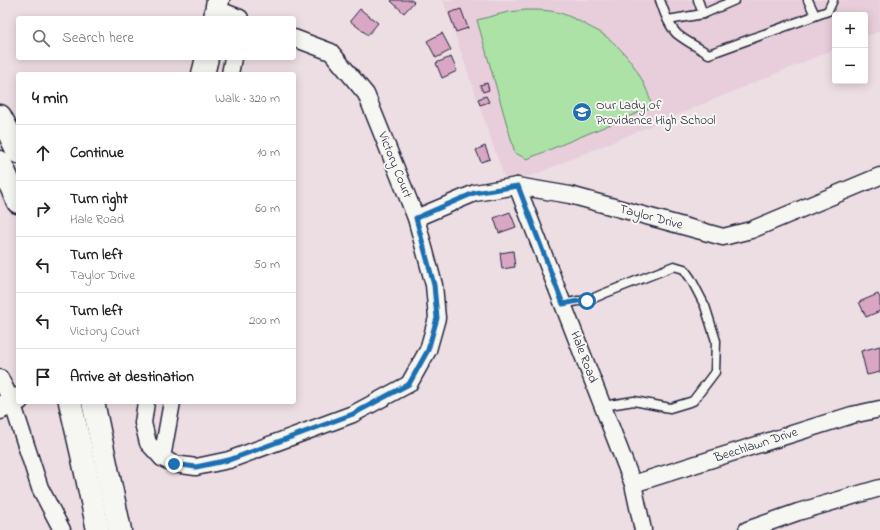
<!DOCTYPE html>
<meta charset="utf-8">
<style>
:root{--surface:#fff;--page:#f2f2f2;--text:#222;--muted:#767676;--line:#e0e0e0}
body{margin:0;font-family:"Indie Flower",sans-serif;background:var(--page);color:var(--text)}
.controls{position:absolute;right:12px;top:12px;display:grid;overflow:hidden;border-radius:4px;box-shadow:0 2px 10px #0003}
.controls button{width:36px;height:36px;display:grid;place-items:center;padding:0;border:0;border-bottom:1px solid var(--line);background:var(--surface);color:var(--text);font:20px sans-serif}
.stop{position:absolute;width:12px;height:12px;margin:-9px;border:3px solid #1f6fb2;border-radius:50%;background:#fff}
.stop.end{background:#1f6fb2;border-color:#fff;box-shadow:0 1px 4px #0008}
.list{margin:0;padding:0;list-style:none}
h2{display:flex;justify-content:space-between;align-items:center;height:52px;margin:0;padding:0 16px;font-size:17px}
h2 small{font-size:13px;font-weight:400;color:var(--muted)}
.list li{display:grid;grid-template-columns:26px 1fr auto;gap:12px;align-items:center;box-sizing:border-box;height:56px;padding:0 16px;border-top:1px solid var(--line)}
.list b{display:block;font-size:15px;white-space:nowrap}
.list p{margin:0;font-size:13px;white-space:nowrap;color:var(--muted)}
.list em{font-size:13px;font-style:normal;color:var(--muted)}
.icon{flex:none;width:22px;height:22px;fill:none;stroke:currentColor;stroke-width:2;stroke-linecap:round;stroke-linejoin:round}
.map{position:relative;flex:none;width:880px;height:530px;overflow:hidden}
.search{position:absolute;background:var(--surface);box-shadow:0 2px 10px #0003;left:16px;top:16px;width:280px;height:44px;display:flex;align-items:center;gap:10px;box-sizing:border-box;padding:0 14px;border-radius:4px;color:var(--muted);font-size:15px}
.panel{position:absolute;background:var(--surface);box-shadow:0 2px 10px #0003;left:16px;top:72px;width:280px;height:332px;border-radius:4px}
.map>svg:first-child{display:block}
</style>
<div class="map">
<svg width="880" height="530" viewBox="0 0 880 530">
<rect width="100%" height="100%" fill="#eddee4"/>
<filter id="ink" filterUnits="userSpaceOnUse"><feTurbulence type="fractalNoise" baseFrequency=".025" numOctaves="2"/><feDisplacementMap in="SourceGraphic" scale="8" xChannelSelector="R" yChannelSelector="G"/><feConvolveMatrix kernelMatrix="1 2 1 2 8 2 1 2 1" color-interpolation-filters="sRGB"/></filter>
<g filter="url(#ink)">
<path fill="#e7ceda" d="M443 0H880V31L865 37V15H835V49L531 176 504 177Z"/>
<path fill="#ace2a5" stroke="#678270" d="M526 10C538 10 549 10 560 13 570 16 579 21 588 26 593 29 599 31 604 35 627 51 646 80 652 107L527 159 515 153 477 20 508 12Z"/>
<g fill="#d9a7c4" stroke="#22223b">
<path d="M392 0H411L414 2 404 13 391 1Z"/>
<path d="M360 9 378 23 368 35 350 21Z"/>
<path d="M461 9 468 28 456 32 449 13Z"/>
<path d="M442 33 451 50 436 58 427 41Z"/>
<path d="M451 57 457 71 442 78 436 63Z"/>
<path d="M487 83 489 90 483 92 480 85Z"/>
<path d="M486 96 489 102 480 105 478 99Z"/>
<path d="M485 146 490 159 481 162 476 150Z"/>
<path d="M510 212 516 227 499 233 494 218Z"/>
<path d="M513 251 515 267 502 269 500 253Z"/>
<path d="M878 294 880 298V311L866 317 859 302Z"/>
<path d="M880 346V372L867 375 861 351Z"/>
</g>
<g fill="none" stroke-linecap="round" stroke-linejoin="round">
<defs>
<g id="lane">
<path d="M660 0C664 11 668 25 677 34 687 42 699 48 709 54L828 11 833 0"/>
<path d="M698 0 703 14"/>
<path d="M808 0 815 15"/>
<path d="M668 20 703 14 735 0"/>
<path d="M563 304 578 301H587L603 294 674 266 684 269 691 279 705 306 716 341 715 372 693 401 670 408 634 401 603 406"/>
</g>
<g id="street">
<path d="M216 9 240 18"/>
<path d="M230 74 233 58"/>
<path d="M517 186 633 484 643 530"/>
<path d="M416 218 475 193 517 186 570 195 723 237 751 230 880 176"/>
<path d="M0 378 12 402 40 488 62 530"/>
<path d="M146 402 143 423 148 443 162 458 174 464 196 467 229 460 353 414 409 384 428 350 437 318 434 285 416 218 366 94 331 52 294 38"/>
<path d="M162 458 172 402"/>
<path d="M633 484 852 415 880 409"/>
<path d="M747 530 798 512 880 488"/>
</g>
<g id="secondary">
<path d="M215 18 218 0"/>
<path d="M203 74 207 58"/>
<path d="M0 408 18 399"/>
</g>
<g id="primary">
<path d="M0 116 6 127 18 152"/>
<path d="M0 162 18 202"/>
<path d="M70 402 83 459 98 530"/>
<path d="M93 402 120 530"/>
</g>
</defs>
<use href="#lane" stroke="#22223b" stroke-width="11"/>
<use href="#street" stroke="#22223b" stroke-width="19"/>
<use href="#secondary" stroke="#22223b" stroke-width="25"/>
<use href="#primary" stroke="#22223b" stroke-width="25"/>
<use href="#lane" stroke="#f6f6f2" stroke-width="8"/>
<use href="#street" stroke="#f6f6f2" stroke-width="16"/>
<use href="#secondary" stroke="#f6f6f2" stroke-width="22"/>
<use href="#primary" stroke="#f6f6f2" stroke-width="22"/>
</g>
</g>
<g fill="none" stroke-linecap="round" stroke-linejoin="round" filter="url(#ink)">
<path stroke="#1f6fb2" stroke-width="5" d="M174 464 196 467 229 460 353 414 409 384 428 350 437 318 434 285 416 218 474 193 518 186 563 304 578 301H587"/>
</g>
<defs>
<symbol id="school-disc" viewBox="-11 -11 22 22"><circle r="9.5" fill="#1f6fb2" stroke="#f6f6f2"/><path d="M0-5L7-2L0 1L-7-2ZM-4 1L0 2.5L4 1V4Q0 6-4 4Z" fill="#fff"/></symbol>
</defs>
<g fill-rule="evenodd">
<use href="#school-disc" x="571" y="101" width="22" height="22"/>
</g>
<g text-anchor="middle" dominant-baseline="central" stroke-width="4" stroke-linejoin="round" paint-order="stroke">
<g font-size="13" fill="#22223b" stroke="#f6f6f2" text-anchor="start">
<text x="596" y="105">Our Lady of<tspan x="596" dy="15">Providence High School</tspan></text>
</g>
<g font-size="13" fill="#22223b" stroke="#f6f6f2">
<text transform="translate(395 165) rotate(68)">Victory Court</text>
<text transform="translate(651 217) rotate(15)">Taylor Drive</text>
<text transform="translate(584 357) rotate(69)">Hale Road</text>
<text transform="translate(756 445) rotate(-18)">Beechlawn Drive</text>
</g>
</g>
</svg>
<div class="controls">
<button>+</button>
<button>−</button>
</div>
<div class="stop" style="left:587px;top:301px"></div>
<div class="stop end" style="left:174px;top:464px"></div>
<div class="search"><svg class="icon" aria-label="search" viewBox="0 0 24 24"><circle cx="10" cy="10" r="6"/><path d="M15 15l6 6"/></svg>Search here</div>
<section class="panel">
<h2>4 min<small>Walk · 320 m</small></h2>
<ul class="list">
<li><svg class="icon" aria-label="ahead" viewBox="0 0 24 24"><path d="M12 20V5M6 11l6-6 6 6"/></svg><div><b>Continue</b></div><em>10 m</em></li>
<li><svg class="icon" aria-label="right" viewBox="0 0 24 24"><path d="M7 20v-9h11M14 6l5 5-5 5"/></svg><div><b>Turn right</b><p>Hale Road</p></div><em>60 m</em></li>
<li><svg class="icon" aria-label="left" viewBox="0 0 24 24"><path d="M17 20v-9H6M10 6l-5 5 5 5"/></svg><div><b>Turn left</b><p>Taylor Drive</p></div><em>50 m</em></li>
<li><svg class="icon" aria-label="left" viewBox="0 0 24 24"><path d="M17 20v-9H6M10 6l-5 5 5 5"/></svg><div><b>Turn left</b><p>Victory Court</p></div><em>200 m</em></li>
<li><svg class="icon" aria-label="arrive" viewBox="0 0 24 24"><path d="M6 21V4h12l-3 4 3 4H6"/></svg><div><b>Arrive at destination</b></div></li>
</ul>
</section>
</div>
